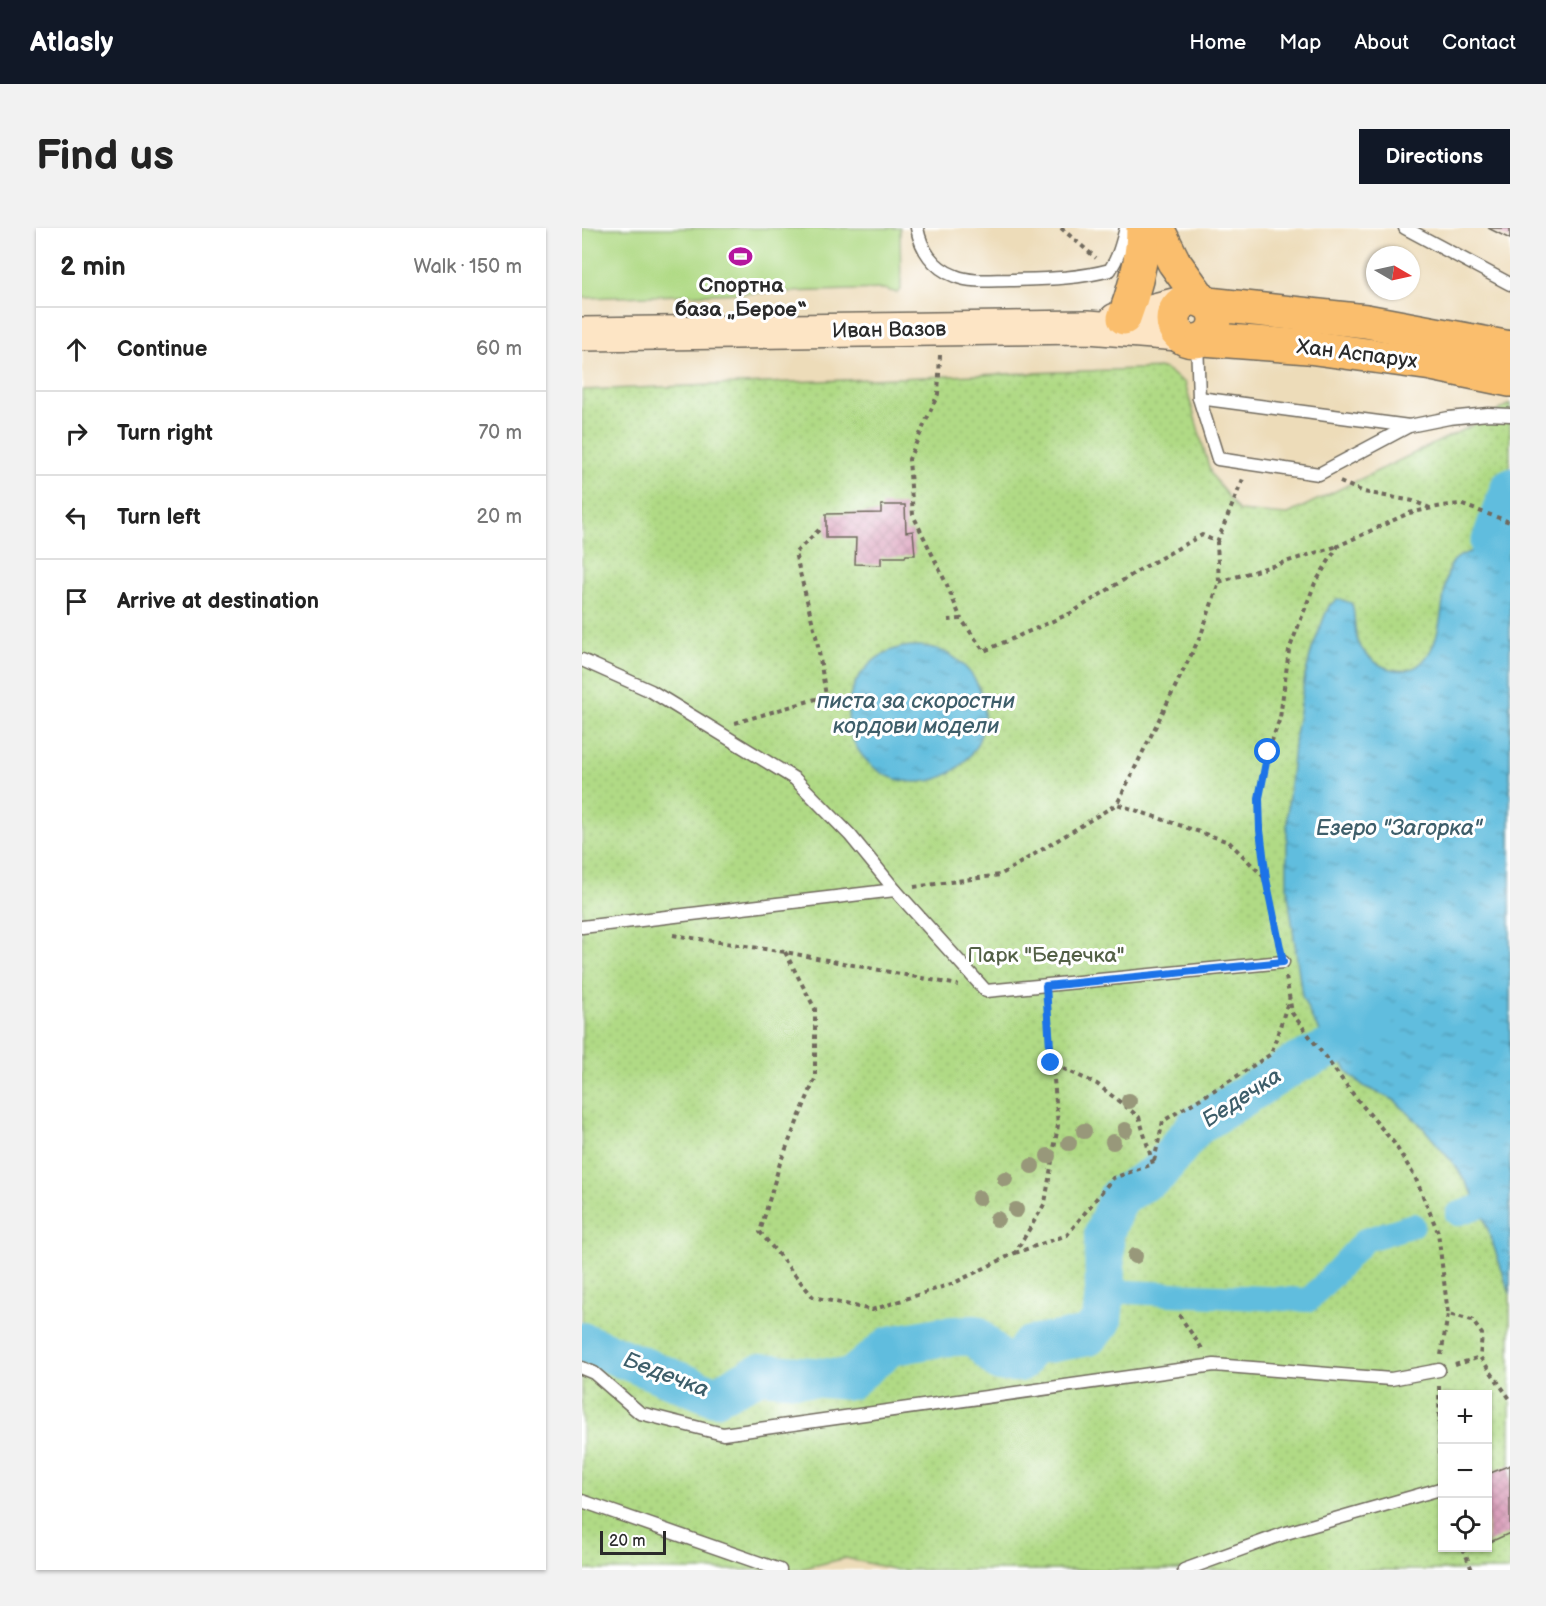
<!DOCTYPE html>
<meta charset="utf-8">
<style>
:root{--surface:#fff;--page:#f2f2f2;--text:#222;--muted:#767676;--line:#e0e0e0;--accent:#111827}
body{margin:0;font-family:"Balsamiq Sans",sans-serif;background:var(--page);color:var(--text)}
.controls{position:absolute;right:18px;bottom:18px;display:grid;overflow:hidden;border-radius:0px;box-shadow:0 2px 4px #0004}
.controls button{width:54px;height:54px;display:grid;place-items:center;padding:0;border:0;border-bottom:2px solid var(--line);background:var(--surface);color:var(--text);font:30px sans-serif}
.compass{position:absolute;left:784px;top:18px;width:54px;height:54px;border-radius:50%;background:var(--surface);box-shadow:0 2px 4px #0004;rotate:99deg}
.scale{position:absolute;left:18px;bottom:15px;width:66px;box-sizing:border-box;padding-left:6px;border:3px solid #2b2b2b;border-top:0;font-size:16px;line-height:21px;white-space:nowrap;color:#2b2b2b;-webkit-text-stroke:4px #fff;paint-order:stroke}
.stop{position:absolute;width:18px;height:18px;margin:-14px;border:4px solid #1a73e8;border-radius:50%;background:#fff}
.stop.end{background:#1a73e8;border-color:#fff;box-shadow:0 2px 6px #0008}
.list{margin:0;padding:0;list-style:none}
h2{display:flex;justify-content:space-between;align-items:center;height:78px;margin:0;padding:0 24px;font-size:26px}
h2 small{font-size:20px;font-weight:400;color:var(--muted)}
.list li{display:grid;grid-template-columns:39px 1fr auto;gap:18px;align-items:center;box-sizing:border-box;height:84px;padding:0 24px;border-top:2px solid var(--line)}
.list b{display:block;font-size:22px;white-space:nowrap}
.list em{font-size:20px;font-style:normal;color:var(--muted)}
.icon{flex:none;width:33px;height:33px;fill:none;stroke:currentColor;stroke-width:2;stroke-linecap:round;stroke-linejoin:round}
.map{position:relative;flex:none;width:928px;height:1342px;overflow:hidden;border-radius:0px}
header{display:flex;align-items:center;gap:36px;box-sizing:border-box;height:84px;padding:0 30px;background:var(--accent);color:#fff}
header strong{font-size:28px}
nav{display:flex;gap:33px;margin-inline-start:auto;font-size:21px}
.intro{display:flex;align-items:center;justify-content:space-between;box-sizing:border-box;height:144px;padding:0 36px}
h1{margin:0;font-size:42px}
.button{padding:15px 27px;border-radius:0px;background:var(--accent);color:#fff;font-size:21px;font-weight:700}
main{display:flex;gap:36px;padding:0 36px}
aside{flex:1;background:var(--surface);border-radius:0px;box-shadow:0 2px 4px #0004}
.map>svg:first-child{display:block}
</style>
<header>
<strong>Atlasly</strong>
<nav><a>Home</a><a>Map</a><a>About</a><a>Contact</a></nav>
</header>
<div class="intro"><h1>Find us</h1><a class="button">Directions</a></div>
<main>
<aside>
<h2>2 min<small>Walk · 150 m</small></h2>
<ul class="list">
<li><svg class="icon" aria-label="ahead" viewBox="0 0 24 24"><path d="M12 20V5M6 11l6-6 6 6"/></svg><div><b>Continue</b></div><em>60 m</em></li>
<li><svg class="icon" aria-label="right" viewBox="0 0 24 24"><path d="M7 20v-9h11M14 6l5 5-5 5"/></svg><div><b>Turn right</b></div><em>70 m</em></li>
<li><svg class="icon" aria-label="left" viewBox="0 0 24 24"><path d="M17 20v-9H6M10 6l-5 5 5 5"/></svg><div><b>Turn left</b></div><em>20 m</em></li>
<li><svg class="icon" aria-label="arrive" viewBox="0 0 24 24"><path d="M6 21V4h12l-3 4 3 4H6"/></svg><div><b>Arrive at destination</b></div></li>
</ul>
</aside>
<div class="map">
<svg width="928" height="1342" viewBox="0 0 928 1342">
<defs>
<pattern id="park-dots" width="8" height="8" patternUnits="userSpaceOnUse" patternTransform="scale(1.5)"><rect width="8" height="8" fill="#b0da85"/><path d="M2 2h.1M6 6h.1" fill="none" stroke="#98bb73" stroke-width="1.8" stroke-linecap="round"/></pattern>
<pattern id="water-ripples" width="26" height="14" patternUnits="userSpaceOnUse" patternTransform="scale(1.5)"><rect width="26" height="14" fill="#60bdde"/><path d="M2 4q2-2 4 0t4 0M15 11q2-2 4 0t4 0" fill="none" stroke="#4f9ab4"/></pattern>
<pattern id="building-cross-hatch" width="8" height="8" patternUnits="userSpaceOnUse" patternTransform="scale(1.5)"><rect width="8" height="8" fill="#d590b1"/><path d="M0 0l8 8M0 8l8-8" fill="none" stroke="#ad7690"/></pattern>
</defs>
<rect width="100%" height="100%" fill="#fff"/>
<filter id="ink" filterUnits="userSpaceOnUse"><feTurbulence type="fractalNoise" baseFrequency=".0167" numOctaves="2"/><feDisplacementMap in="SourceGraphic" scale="12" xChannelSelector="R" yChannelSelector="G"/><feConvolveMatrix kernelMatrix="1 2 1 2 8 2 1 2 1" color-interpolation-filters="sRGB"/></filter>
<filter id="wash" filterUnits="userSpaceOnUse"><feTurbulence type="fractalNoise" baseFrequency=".008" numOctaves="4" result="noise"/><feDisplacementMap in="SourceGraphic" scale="24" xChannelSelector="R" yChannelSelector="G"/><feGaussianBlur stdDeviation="1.35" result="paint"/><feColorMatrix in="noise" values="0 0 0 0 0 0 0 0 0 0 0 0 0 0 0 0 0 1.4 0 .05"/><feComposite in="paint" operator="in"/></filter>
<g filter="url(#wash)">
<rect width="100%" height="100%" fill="#eddcb9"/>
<path fill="#b0da85" stroke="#6e8258" stroke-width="1.5" d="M0 0H318L319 61 315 65 302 61 0 70Z"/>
<path fill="url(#park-dots)" stroke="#6e8258" stroke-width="1.5" fill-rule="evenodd" d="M581 140 603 155 629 246 657 283 704 287 893 196 928 176V1342H315L264 1330 214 1342H0V162ZM861 1166H906V1320H861Z"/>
<g fill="url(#water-ripples)" stroke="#467484" stroke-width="1.5">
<path d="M908 317 925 325 928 330V1066L898 978 875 940 838 896 812 872 783 859 767 846 731 793 720 768 705 658V587L713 507 723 448 730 421 743 387 747 378 754 372H760L769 375 771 379C773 391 772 405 777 416 788 438 823 454 842 432 857 415 859 387 862 366 864 356 864 344 870 335 877 325 897 321 908 317Z"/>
<circle cx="334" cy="486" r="68"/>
</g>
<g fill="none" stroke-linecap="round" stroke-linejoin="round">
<g stroke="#60bdde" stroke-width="24">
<path d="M875 986 898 978"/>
<path d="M523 1063 727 1072 783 1012 831 997"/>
</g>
<g stroke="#60bdde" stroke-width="40">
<path d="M908 317 928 260"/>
<path d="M0 1114 133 1168 178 1145 267 1152 308 1118 357 1109 392 1107 419 1134H438L448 1118 506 1108 520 1093 523 1063 522 1006 536 969 576 945 613 899 713 836 749 820 792 788"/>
</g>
</g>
<g id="blocks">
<g fill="url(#building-cross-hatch)">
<path d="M906 0H928V11Z"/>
<path d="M299 277H323L324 304 331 303 333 327H324L323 329H299V337L273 336 274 310H244V286L299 285Z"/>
<path d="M928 1237V1305L906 1315V1246Z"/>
</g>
</g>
</g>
<g filter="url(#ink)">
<use href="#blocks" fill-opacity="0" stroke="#6f695d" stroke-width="1.5"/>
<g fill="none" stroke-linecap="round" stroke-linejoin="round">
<defs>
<g id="lane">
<path d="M335 0C339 21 351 40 373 48 390 55 410 52 428 52 462 51 495 51 528 42 537 28 540 15 544 0"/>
<path d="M823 0 928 56"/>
<path d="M615 113 617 170 636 231 737 246 827 198"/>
<path d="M617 170 827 198 867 190 906 186 928 187"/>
<path d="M0 432 69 463 213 551 268 607 313 662 404 763 701 734"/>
<path d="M0 699 313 662"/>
<path d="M0 1140 12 1145 58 1185 141 1206 632 1137 809 1151 857 1142"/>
<path d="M0 1273 198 1342"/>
<path d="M602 1342 704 1305 858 1261"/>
</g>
<g id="secondary">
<path d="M534 92 600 75"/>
<path d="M0 106 506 99 597 106"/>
</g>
<g id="primary">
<path d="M575 0 592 34 620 73"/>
<circle cx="612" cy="92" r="21"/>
<path d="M626 76 784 93 928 120"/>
<path d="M542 90C553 61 561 32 561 0"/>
<path d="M621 111 726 119 850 136 928 152"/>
</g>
</defs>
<use href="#lane" stroke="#6f695d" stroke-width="15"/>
<use href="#secondary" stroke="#6f695d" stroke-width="36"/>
<use href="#primary" stroke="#6f695d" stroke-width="36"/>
<g stroke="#6f695d" stroke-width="4" stroke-dasharray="4.5 4.5" stroke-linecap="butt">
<path d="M479 0 514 30"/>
<path d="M358 127 356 166 327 231 331 287 365 357 379 391"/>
<path d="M758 254 782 264 831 273 848 280"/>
<path d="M635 314 661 251"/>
<path d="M637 354 756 318"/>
<path d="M366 392 379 391 402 423 489 385 559 341 620 307 635 314 637 354 619 407 535 576"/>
<path d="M153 495 244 468 235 412 213 325 240 299"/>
<path d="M332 659 418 647 535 576 647 614 684 651"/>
<path d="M91 707 203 724 376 757"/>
<path d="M697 718 684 651 678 602 677 570 686 524 698 490 707 422 733 355 756 318 827 285 860 278 878 276 928 294"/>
<path d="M203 724 233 781V851L198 935 178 1004 231 1069 290 1082 372 1055 433 1025 463 975 476 897 465 772"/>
<path d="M704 749 710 785 774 870 812 915 833 949 856 1004 866 1086 890 1092 900 1106 898 1129 928 1171"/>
<path d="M572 933 581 893 649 852 689 826 707 771"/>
<path d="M433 1025 485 1007 531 950 571 936 557 889 515 856 469 835"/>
<path d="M597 1087 621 1122"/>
<path d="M859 1127 866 1086"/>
<path d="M873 1137 898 1129"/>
<path d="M857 1158 858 1246"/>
<path d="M881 1320 890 1342"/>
</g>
<use href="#lane" stroke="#fff" stroke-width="12"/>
<use href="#secondary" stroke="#fde5c5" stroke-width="33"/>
<use href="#primary" stroke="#fabe6d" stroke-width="33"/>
</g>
<g fill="#98987a">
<circle cx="547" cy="873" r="8"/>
<circle cx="543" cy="902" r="8"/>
<circle cx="502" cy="903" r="8"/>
<circle cx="531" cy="914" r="8"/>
<circle cx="487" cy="915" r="8"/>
<circle cx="466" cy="928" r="8"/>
<circle cx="450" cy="938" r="8"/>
<circle cx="423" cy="951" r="8"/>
<circle cx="397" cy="970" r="8"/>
<circle cx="434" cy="982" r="8"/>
<circle cx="415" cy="991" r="8"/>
<circle cx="553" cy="1028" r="8"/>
</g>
</g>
<g fill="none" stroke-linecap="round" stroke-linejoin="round" filter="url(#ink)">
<path stroke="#1a73e8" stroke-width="8" d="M469 835 464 758 701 734 684 651 678 602 677 570 686 524"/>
</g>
<defs>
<symbol id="stadium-bare" viewBox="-9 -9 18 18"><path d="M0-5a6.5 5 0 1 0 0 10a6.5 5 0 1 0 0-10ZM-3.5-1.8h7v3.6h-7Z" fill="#b5179e" stroke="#fff" stroke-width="2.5" paint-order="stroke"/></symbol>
</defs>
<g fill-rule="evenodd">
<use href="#stadium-bare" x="142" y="12" width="33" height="33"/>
</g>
<g text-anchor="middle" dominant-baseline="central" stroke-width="6" stroke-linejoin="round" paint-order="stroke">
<g font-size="21" font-weight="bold" fill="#2b2b2b" stroke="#fff">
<text x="159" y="57">Спортна<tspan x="159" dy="24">база „Берое“</tspan></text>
</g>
<g font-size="21" fill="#2b2b2b" stroke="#fff">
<text transform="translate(307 102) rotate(-1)">Иван Вазов</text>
<text transform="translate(775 126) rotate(7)">Хан Аспарух</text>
</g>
<g font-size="21" fill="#536046" stroke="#fff">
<text x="464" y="727">Парк "Бедечка"</text>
</g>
<g font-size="22" font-style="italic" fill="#3e5e6a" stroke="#fff">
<text x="334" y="473">писта за скоростни<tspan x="334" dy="25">кордови модели</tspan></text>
<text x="817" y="600">Езеро "Загорка"</text>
<text transform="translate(660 870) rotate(-33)">Бедечка</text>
<text transform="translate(84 1147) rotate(21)">Бедечка</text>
</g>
</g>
</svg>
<div class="controls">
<button>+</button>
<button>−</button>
<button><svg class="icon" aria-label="locate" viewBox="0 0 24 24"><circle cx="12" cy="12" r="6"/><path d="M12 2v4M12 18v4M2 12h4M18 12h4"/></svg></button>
</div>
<svg class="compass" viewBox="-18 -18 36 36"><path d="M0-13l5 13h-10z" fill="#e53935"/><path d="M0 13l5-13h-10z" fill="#767676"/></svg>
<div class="scale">20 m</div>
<div class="stop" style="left:686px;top:524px"></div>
<div class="stop end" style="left:469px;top:835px"></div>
</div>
</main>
